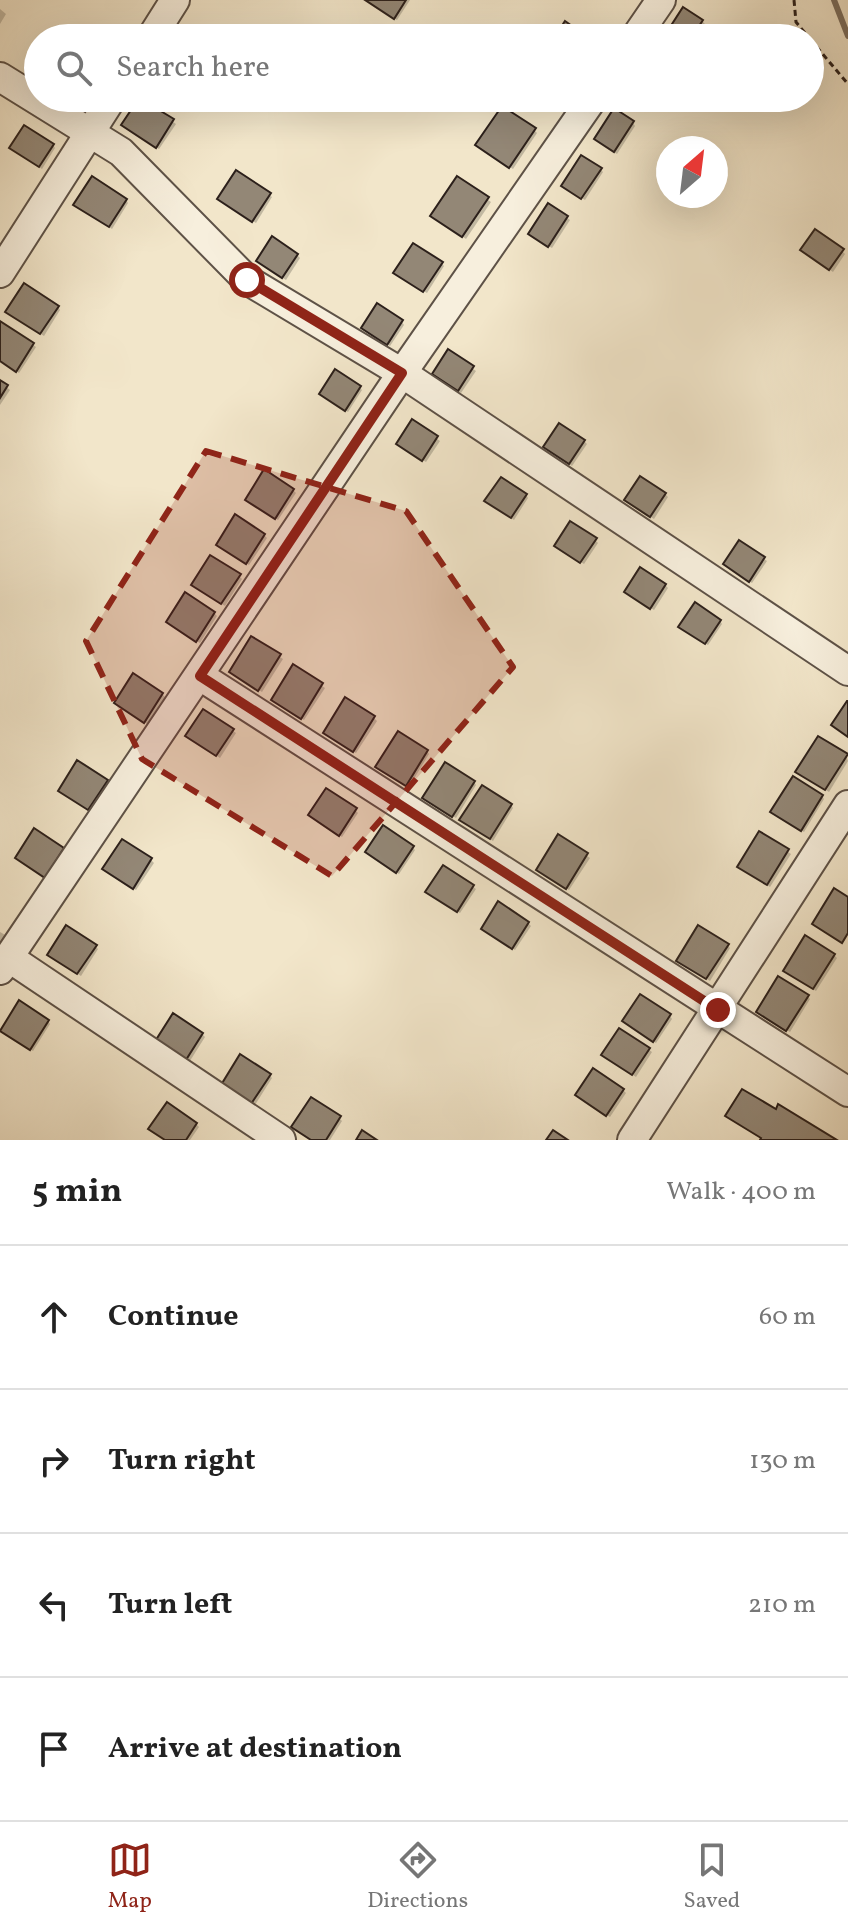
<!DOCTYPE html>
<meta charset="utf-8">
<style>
:root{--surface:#fff;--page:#f2f2f2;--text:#222;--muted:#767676;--line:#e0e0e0;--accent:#8f2418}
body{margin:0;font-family:Vollkorn,serif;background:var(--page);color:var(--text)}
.compass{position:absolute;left:656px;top:136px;width:72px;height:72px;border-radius:50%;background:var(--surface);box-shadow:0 8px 32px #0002;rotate:28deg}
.stop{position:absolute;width:24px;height:24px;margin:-18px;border:6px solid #8f2418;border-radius:50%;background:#fff}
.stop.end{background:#8f2418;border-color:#fff;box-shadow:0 2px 8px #0008}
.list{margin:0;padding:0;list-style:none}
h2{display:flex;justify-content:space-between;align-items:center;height:104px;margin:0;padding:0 32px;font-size:34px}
h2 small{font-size:26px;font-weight:400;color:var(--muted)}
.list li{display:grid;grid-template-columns:52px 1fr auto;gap:24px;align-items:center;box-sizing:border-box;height:144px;padding:0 32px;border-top:2px solid var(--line)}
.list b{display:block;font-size:30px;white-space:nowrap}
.list em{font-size:26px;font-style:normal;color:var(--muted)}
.icon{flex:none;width:44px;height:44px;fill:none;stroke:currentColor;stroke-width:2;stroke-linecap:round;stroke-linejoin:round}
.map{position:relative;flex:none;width:848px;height:1140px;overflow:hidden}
.search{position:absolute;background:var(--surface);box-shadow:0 8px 32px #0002;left:24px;right:24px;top:24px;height:88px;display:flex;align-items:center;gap:20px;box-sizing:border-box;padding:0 28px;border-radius:44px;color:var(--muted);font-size:30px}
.sheet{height:680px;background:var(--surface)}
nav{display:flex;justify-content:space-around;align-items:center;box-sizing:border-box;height:112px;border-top:2px solid var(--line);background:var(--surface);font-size:22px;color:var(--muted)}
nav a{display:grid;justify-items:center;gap:4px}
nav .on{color:var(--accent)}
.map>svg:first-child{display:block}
</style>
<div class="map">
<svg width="848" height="1140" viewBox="0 0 848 1140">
<rect width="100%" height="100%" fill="#f2e6ca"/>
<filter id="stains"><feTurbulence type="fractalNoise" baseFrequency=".0025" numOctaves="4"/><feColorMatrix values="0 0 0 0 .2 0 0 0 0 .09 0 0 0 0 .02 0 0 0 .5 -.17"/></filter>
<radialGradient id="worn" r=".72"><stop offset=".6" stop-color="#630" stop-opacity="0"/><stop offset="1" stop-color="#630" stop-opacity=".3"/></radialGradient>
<g fill="#0003">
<path d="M366 0H410L397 20Z"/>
<path d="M0 9 6 14 0 24Z"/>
<path d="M702 21 705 24 695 38H666Z"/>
<path d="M140 99 176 124 159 149 126 128Z"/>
<path d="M633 123 635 126 617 154 599 142Z"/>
<path d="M534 130 537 133 513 169 481 148Z"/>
<path d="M53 145 55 148 42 169 14 151Z"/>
<path d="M600 169 603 172 585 200 567 188Z"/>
<path d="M458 179 491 202 466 239 436 218Z"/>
<path d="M269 195 272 197 256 223 222 202Z"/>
<path d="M126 200 128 203 112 229 79 207Z"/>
<path d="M549 206 570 220 552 248 533 237Z"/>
<path d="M842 251 845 254 833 272 805 253Z"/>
<path d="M297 255 300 258 286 280 261 264Z"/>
<path d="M441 263 444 266 427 293 398 275Z"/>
<path d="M58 307 60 310 44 336 10 314Z"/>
<path d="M402 322 404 325 390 346 366 330Z"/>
<path d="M0 323 36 347 19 373 0 360Z"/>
<path d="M448 352 476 371 461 393 437 377Z"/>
<path d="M0 382 10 390 0 405Z"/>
<path d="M360 388 362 390 348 412 324 396Z"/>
<path d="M413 422 440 441 426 462 401 446Z"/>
<path d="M584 441 587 444 572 466 548 450Z"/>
<path d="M293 490 296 493 278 520 250 502Z"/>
<path d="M665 494 668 497 654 519 629 503Z"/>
<path d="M526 495 528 498 514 520 490 504Z"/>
<path d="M264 535 267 538 249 565 221 547Z"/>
<path d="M595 540 598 543 584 564 559 548Z"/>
<path d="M764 559 767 561 752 583 728 567Z"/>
<path d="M239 576 242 579 225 606 196 588Z"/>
<path d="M665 585 668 588 654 610 629 594Z"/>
<path d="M214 613 217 616 200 643 171 625Z"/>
<path d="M720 621 722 624 708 645 684 630Z"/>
<path d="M252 639 283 659 262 692 234 674Z"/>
<path d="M294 667 325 688 304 720 276 703Z"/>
<path d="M162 694 165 697 147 724 119 706Z"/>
<path d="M204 711 236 733 220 758 191 739Z"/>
<path d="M374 718 377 721 356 753 328 736Z"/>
<path d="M427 751 429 754 409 787 381 769Z"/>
<path d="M846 756 848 761 829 792 801 774Z"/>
<path d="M106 781 109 784 92 811 63 793Z"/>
<path d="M474 782 476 785 456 818 428 800Z"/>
<path d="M822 796 824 799 804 832 776 815Z"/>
<path d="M511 805 513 808 493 841 465 823Z"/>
<path d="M355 810 358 813 342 837 313 818Z"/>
<path d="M760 833 791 854 770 887 742 869Z"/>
<path d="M559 837 590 858 569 890 541 873Z"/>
<path d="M412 847 415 850 399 874 370 855Z"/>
<path d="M151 860 154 863 136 890 108 872Z"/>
<path d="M444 867 476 889 460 913 431 894Z"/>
<path d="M528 923 531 926 515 950 486 931Z"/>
<path d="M0 932 7 936 0 955Z"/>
<path d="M727 945 730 948 710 981 681 963Z"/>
<path d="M95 946 98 949 81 976 52 958Z"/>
<path d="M834 955 837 958 816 991 788 973Z"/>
<path d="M807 996 810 999 790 1032 761 1015Z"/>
<path d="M670 1016 672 1019 656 1043 627 1024Z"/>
<path d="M48 1021 50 1024 33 1051 5 1033Z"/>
<path d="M202 1034 205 1037 188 1064 159 1046Z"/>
<path d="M649 1050 652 1052 636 1077 606 1057Z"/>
<path d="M269 1075 272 1078 255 1105 226 1087Z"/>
<path d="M623 1090 626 1093 610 1117 580 1098Z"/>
<path d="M339 1118 342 1121 330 1140H313Z"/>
<path d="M196 1124 199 1127 190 1140H166Z"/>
</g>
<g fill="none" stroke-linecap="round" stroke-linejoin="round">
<path stroke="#7b6f60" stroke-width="6" d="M834 0 848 36"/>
</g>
<g fill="#938776" stroke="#2c201b" stroke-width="2">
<path d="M365 0H406L394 19Z"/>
<path d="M683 7 703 20 691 38H663Z"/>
<path d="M565 21 589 38H554Z"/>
<path d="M139 98 174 119 156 148 121 125Z"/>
<path d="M502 106 536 128 509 168 475 145Z"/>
<path d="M614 108 634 121 614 152 594 139Z"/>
<path d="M24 125 54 144 39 167 9 148Z"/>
<path d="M581 155 602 168 581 199 561 186Z"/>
<path d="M236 170 271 193 252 222 217 199Z"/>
<path d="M92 176 127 199 109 227 73 205Z"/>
<path d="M457 176 489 197 462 237 430 216Z"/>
<path d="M548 203 568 216 548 247 528 234Z"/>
<path d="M815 229 844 249 829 270 800 250Z"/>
<path d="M272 236 298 254 282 278 256 261Z"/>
<path d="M413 243 443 262 423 292 393 273Z"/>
<path d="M24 283 59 306 40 334 5 312Z"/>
<path d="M377 303 403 320 387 345 361 328Z"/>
<path d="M0 321 34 343 16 372 0 361Z"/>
<path d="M448 349 474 366 458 391 432 374Z"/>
<path d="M335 369 361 386 345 411 319 394Z"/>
<path d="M0 380 8 385 0 398Z"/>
<path d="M412 419 438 436 422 461 396 444Z"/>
<path d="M559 423 585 440 569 464 543 447Z"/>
<path d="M264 469 294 489 275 519 245 500Z"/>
<path d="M640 476 666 493 650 517 624 500Z"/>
<path d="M501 477 527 494 511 518 484 501Z"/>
<path d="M235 514 265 534 246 564 216 545Z"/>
<path d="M570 521 597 538 580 563 554 546Z"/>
<path d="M739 540 765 557 749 582 723 564Z"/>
<path d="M210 555 241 574 221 604 191 585Z"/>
<path d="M640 567 666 584 650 609 624 592Z"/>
<path d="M185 592 215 612 196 642 166 622Z"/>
<path d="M695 602 721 620 705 644 678 627Z"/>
<path d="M251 636 281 654 258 691 229 672Z"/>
<path d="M293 664 323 683 301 719 271 700Z"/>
<path d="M133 673 163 693 144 723 114 703Z"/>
<path d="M345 697 375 716 353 752 323 733Z"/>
<path d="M847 701H848V737L831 725Z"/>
<path d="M203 709 234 729 216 756 185 736Z"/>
<path d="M398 731 428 750 406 786 375 767Z"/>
<path d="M818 736 848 754 825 790 795 772Z"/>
<path d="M77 760 108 780 88 810 58 791Z"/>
<path d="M445 762 475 781 452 817 422 798Z"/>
<path d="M793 776 823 795 801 831 770 812Z"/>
<path d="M482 785 512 804 490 839 459 820Z"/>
<path d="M326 788 357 808 339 836 308 815Z"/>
<path d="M383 825 414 846 396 873 365 852Z"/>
<path d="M34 828 64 848 45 878 15 858Z"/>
<path d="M759 831 789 849 767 885 737 867Z"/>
<path d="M558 834 588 853 566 889 536 870Z"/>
<path d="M122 839 152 858 133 889 102 869Z"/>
<path d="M443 865 474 885 457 912 425 892Z"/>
<path d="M834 888 848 897V933L842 943 812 924Z"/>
<path d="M498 901 529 922 512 949 481 929Z"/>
<path d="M66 925 97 945 77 974 47 955Z"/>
<path d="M698 925 729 944 706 979 676 961Z"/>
<path d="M805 935 835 954 813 989 783 971Z"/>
<path d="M778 976 809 995 786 1031 756 1012Z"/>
<path d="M640 994 671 1014 653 1042 622 1021Z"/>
<path d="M19 1000 49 1020 30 1050 0 1031Z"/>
<path d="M173 1013 203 1033 184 1063 154 1043Z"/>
<path d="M619 1028 650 1048 632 1075 601 1055Z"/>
<path d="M240 1054 271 1074 251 1104 221 1085Z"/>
<path d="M593 1068 624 1089 606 1116 575 1095Z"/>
<path d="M742 1089 776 1109 778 1104 837 1140H760L761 1138 725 1116Z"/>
<path d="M311 1097 341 1116 326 1140H311L291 1127Z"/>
<path d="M167 1102 197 1123 186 1140H165L148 1129Z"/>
<path d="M362 1130 377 1140H356Z"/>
<path d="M553 1130 568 1140H546Z"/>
</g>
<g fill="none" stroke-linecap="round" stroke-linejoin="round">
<defs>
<g id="minor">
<path d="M151 38 175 0"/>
<path d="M635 38 661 0"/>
<path d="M0 77 121 152 247 280 402 373 848 671"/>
<path d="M0 273 112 98"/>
<path d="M200 676 848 1092"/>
<path d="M8 957 281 1140"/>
<path d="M0 970 402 373 593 98"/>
<path d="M632 1140 848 805"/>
</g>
</defs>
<use href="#minor" stroke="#5e5247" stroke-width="32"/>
<g stroke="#2c201b" stroke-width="3" stroke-dasharray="6 4" stroke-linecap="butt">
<path d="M794 0 796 22 809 38"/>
<path d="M810 39 848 84"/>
</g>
<use href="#minor" stroke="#f7efdd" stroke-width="28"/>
</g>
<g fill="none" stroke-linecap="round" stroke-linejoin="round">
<path stroke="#8f2418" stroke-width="10" d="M247 280 402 373 200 676 718 1010"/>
</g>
<path fill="#8f2418" fill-opacity="0.2" stroke="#8f2418" stroke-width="6" stroke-dasharray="16 10" stroke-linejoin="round" d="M206 451 406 511 513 667 332 876 142 759 86 641Z"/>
<rect width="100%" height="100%" filter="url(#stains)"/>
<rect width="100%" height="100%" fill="url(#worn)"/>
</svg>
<svg class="compass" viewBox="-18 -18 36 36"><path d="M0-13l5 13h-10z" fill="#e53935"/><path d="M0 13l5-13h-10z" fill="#767676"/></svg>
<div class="stop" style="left:247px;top:280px"></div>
<div class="stop end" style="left:718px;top:1010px"></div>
<div class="search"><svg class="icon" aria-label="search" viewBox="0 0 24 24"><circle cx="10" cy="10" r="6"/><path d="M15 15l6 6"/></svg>Search here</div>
</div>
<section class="sheet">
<h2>5 min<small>Walk · 400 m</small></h2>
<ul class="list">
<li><svg class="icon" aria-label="ahead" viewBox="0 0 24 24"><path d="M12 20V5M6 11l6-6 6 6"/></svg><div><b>Continue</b></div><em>60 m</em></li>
<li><svg class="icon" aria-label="right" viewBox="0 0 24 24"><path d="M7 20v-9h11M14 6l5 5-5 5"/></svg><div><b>Turn right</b></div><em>130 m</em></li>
<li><svg class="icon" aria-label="left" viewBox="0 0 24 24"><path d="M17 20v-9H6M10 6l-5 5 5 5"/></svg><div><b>Turn left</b></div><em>210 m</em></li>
<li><svg class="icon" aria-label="arrive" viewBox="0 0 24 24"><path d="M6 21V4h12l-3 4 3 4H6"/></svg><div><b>Arrive at destination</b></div></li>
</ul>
</section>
<nav>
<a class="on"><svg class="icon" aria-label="map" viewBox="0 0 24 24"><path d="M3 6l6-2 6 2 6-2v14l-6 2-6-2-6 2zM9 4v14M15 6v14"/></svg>Map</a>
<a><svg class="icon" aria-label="directions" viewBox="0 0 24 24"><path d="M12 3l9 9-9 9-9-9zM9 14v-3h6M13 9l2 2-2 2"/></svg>Directions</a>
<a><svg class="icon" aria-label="saved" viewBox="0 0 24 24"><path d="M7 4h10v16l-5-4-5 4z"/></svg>Saved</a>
</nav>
